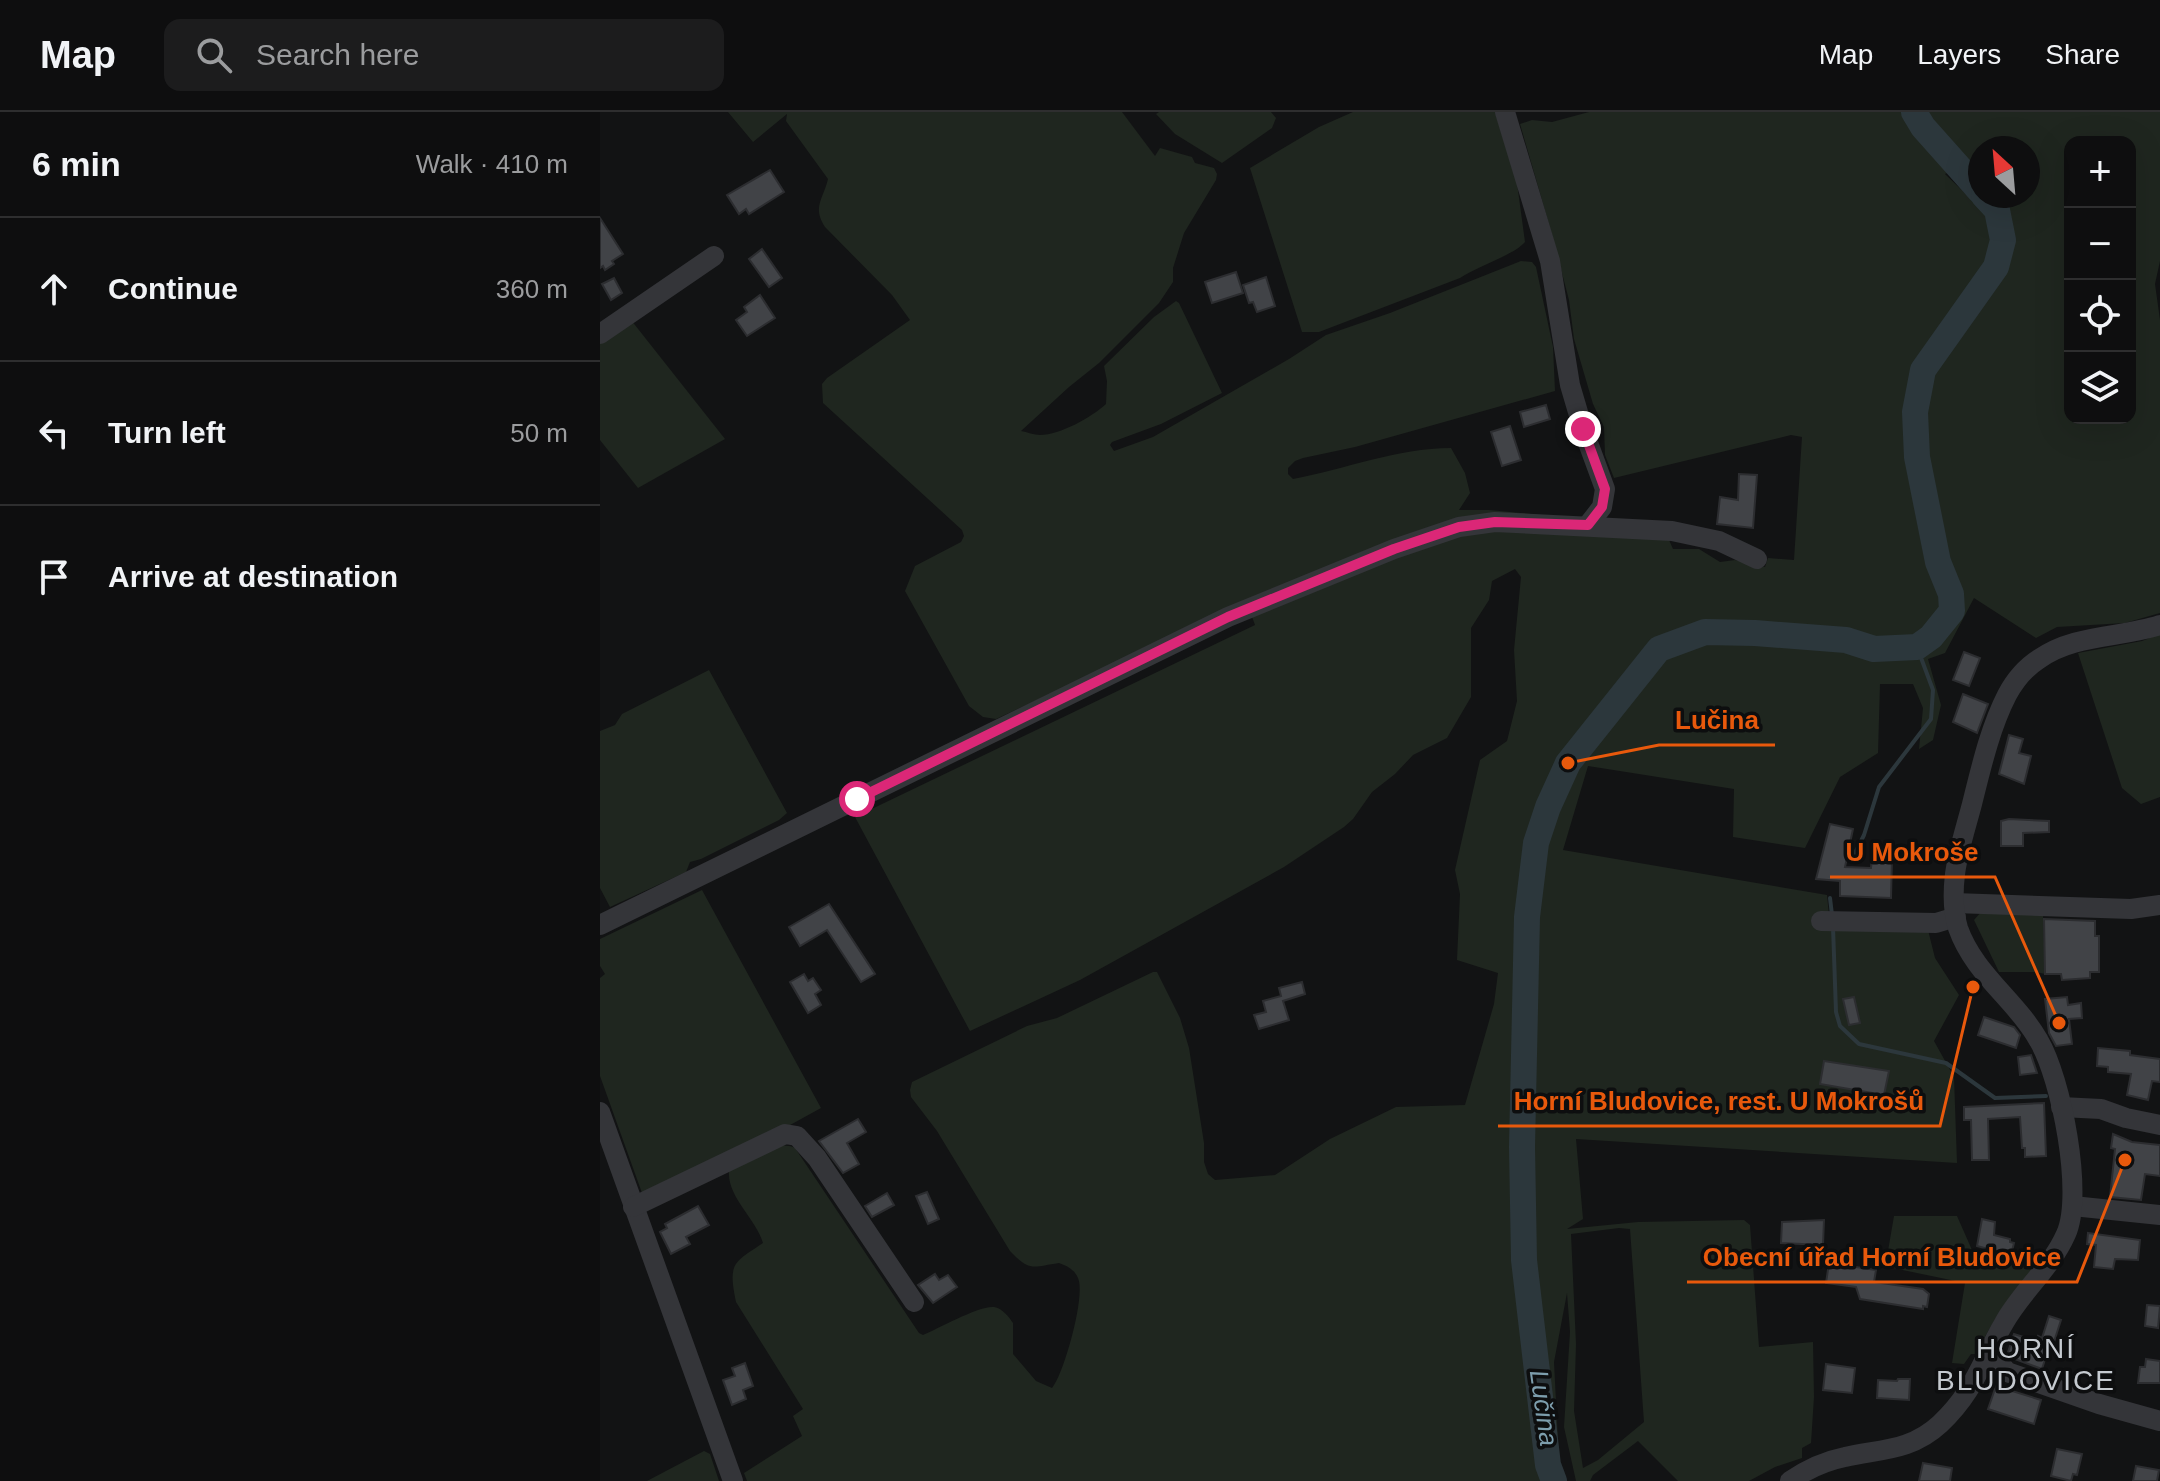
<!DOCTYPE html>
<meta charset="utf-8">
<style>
:root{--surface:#0e0e0f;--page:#1c1c1d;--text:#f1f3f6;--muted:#9b9c9e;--line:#2e2e2f}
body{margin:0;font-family:Arial,sans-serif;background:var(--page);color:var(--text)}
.controls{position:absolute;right:24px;top:24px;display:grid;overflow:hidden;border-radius:16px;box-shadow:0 8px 32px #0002}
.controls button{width:72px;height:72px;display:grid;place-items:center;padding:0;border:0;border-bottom:2px solid var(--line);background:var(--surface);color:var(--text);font:40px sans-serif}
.compass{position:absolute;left:1368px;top:24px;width:72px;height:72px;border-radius:50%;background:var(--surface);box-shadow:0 8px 32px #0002;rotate:334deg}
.stop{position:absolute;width:24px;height:24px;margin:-18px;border:6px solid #db2777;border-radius:50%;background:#fff}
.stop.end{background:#db2777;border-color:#fff;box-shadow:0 2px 8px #0008}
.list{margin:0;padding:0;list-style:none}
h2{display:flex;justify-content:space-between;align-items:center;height:104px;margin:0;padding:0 32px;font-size:34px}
h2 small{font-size:26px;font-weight:400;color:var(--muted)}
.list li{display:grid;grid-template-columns:52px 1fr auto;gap:24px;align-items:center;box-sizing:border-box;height:144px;padding:0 32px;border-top:2px solid var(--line)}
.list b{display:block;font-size:30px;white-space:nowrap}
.list em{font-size:26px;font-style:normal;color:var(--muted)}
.icon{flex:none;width:44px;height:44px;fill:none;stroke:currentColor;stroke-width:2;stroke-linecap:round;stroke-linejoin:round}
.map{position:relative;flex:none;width:1560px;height:1369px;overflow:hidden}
header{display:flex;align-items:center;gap:48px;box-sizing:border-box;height:112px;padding:0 40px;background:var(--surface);border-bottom:2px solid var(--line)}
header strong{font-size:38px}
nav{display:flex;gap:44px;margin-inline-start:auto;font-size:28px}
.search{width:560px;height:72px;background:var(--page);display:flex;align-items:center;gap:20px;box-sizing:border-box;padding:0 28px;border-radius:16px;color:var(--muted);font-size:30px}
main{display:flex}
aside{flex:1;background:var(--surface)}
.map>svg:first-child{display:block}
</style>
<header>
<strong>Map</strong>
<div class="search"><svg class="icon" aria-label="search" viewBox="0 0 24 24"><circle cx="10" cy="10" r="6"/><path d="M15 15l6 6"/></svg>Search here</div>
<nav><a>Map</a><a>Layers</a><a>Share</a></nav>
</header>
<main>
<aside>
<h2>6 min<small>Walk · 410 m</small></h2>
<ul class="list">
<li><svg class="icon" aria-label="ahead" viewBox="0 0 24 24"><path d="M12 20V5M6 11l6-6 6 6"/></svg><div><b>Continue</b></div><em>360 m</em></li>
<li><svg class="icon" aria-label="left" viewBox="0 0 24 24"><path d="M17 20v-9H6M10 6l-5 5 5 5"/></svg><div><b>Turn left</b></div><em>50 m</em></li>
<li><svg class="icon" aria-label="arrive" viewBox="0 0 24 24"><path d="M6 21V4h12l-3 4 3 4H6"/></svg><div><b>Arrive at destination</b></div></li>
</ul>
</aside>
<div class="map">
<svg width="1560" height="1369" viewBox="0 0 1560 1369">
<rect width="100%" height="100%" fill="#121314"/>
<g fill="#1f261f" fill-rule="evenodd">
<path d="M128 0H522L555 44 560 36 592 45 595 51 614 56 617 62 616 68 584 121 573 156V170L559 191 499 251 469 275 421 319C427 320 434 323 440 323 460 323 492 305 506 292L507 269 504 254 554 205 576 189 579 191 622 281 561 312 512 330 510 333 514 339 553 325 689 247 726 223 790 201 921 149 932 150 936 155 953 235 955 279 755 335 703 346 695 349 688 356V362L693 367C746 357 797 336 851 336L865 361 870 381 859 398H889L983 407 1069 428 1073 437H1099L1120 450 1135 448 1165 455 1168 446 1194 448 1202 325 1191 323 1014 366 1005 343 1004 315 993 292 974 227 969 188 953 126 920 12 932 8 952 10 989 0H1560V149L1555 172 1560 208V501L1525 511 1457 515 1436 526 1374 486 1345 541 1328 547 1341 593 1333 628 1319 637 1323 596 1313 572H1280L1278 641 1240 665 1205 736 1133 725 1134 677 988 654 963 738 1227 783 1230 813 1328 818 1335 846 1359 883 1334 929 1354 965 1357 1051 976 1027 983 1107 967 1117 1038 1110 1144 1108 1150 1113 1159 1235 1213 1230 1214 1285 1211 1331 1202 1336V1346L1175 1355 1149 1369H1078L1038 1329 993 1363 990 1369H976L964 1315 970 1220 967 1181 954 1250 960 1369H147L144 1361 202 1324 193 1304 203 1297 136 1190C128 1151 133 1151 163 1131 156 1107 127 1085 129 1059 147 1049 174 1026 195 1036L319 1221 323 1223C337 1217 380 1193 394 1195 402 1196 409 1205 413 1211V1242L436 1269 452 1276C464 1262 486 1183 478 1166 474 1157 467 1154 459 1151 432 1155 430 1160 410 1139L337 1019 311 985 310 978 312 970 427 914 457 906 553 860H557L580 906 589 936 604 1031V1050L608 1062 615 1068 675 1063 730 1027 796 995 865 993 894 892 898 861 857 848 860 782 855 758 880 648 907 629 917 589 914 538 921 465 915 457 892 469 889 488 871 516V585L847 626 813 643 795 662 772 680 753 707 744 715 684 755 480 868 370 919 255 705 655 513 647 491 396 607 383 605 369 594 305 479 315 454 361 430 364 424 362 418 223 291 222 272 227 266 310 208 292 183 225 115C212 95 223 88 228 67L186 9 187 2 153 30ZM1470 30H1530V306H1470ZM1380 36H1428V84H1385L1373 89 1345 62 1380 47ZM1019 1116 1030 1117 1044 1310 998 1348 983 1356 974 1299 976 1232 971 1122Z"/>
<path d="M559 0H671L676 6 672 16 622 51 575 22 556 2Z"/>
<path d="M753 0H895L917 71 925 130C914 143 878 154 860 166L719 220H702L650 56 719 15Z"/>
<path d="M31 208 125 327 38 376 0 328V227Z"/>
<path d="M1560 522V685L1541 692 1522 676 1478 541 1542 529Z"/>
<path d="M109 558 187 701 179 708 101 747 90 750 86 760 10 795 0 776V619L15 613 22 602Z"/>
<path d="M102 778 221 996 161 1029 42 1081 0 964V866L5 862 0 854V827Z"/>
<path d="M1381 800 1443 802 1445 862 1436 860H1399L1374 808Z"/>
<path d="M1294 1104H1357L1372 1138 1436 1154 1398 1202 1375 1242H1371L1364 1252 1352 1251 1365 1171 1293 1156 1288 1139Z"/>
<path d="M104 1339 110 1342 119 1369H47Z"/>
</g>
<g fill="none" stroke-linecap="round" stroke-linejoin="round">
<g stroke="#2c373c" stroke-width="4">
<path d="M1253 745 1264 723 1279 675 1331 607 1333 578 1317 535"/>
<path d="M1230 786 1232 803"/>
<path d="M1233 815 1236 900 1240 914 1259 932 1346 951 1395 986 1446 984"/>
</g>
<g stroke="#2c373c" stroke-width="26">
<path d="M1314 0 1323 15 1380 79"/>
<path d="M954 1369 948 1353 924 1148 922 1035 927 805 936 731 948 695 968 651 1059 537 1105 520 1155 521 1246 528 1274 537 1317 535 1331 525 1352 499 1351 482 1338 450 1317 345 1315 300 1323 258 1396 155 1403 128 1397 98 1384 84"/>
</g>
</g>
<g fill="#414347" stroke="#2c2d30" stroke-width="2">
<path d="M170 58 184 80 149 102 146 97 139 102 127 83Z"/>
<path d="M0 106 23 142 12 149 14 152 5 158 3 154 0 156Z"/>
<path d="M162 137 182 166 169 175 149 147Z"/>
<path d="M636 160 643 181 612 191 605 170Z"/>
<path d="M666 165 675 194 657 200 653 190 649 191 643 173Z"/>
<path d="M14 166 22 181 11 188 2 172Z"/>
<path d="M160 183 175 206 147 224 136 208 147 200 144 195Z"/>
<path d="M946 293 950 307 924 315 920 300Z"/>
<path d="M910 314 921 348 902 354 891 320Z"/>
<path d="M1139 362 1157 363 1153 416 1117 412 1120 385 1138 388Z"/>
<path d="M1364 540 1380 546 1369 574 1353 568Z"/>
<path d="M1363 582 1388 592 1377 621 1353 610Z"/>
<path d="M1409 623 1423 627 1419 641 1431 644 1424 672 1399 662Z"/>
<path d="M1409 707 1449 709V720L1423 721V734H1401V709Z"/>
<path d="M1230 712 1253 717 1245 755 1271 756 1272 745 1292 746 1291 786 1240 784V769L1216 767Z"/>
<path d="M229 792 275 862 261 870 227 818 200 834 189 815Z"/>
<path d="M1444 807 1495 809V824H1499V860H1490V866L1462 868 1461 862H1445Z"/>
<path d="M204 862 208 869 213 866 221 878 215 882 221 893 208 901 190 870Z"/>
<path d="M702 870 705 882 683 889 689 908 659 917 654 903 666 900 663 889 681 884 679 876Z"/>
<path d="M1254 885 1260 911 1249 913 1243 887Z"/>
<path d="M1467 885 1468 893 1481 891 1482 906 1469 907 1472 932 1456 934 1449 921 1445 887Z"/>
<path d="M1384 905 1414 915 1420 923 1416 936 1378 923Z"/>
<path d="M1498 936 1530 939V943L1560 947V970L1552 969 1548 988 1527 983 1531 962 1508 960V955L1497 954Z"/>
<path d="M1431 943 1437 961 1420 963 1418 945Z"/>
<path d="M1224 949 1289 959 1284 983 1220 972Z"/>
<path d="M1444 991 1446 1044 1425 1045V1036H1422L1420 1005 1388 1007 1389 1048H1372L1371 1008H1364V995Z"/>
<path d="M258 1007 266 1020 247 1031 259 1052 243 1061 219 1029Z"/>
<path d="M1513 1022 1532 1030 1560 1033V1064L1545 1062 1541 1088 1510 1085 1515 1037 1511 1036Z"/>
<path d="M327 1080 339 1107 328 1112 316 1084Z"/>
<path d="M287 1081 294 1093 272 1105 265 1094Z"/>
<path d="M98 1094 109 1113 86 1125 90 1132 71 1142 60 1120 67 1116 65 1112Z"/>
<path d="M1382 1107 1395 1110 1394 1123 1410 1127V1130L1414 1131 1411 1143 1377 1134Z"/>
<path d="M1224 1108 1223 1133 1181 1131 1182 1110Z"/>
<path d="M1488 1121 1540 1128 1538 1148 1515 1147 1513 1157 1494 1155 1496 1133 1487 1132Z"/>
<path d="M1229 1151 1276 1158 1274 1170 1323 1177 1329 1182 1327 1195 1323 1194V1197L1260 1187 1256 1175 1226 1171Z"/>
<path d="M335 1162 339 1168 348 1163 357 1175 333 1191 318 1173Z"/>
<path d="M1547 1193 1560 1194 1558 1216 1545 1214Z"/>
<path d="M1449 1204 1461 1208 1452 1236 1449 1235 1442 1257 1412 1246 1408 1240 1414 1222 1436 1229 1438 1224 1442 1226Z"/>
<path d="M1546 1247 1560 1249V1271H1538L1540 1255H1545Z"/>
<path d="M145 1251 153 1274 143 1278 146 1287 132 1293 123 1268 135 1264 132 1256Z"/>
<path d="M1226 1252 1255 1256 1252 1281 1223 1278Z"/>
<path d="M1298 1267H1310L1309 1288 1277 1286 1278 1268 1297 1269Z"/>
<path d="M1396 1274 1441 1288 1434 1312 1388 1297Z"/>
<path d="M1457 1337 1482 1342 1477 1363 1473 1362 1471 1369 1451 1364Z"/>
<path d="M1323 1351 1352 1356 1350 1369H1319Z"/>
<path d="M1536 1354 1559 1358 1557 1369H1533Z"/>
</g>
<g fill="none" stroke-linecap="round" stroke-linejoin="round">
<g stroke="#343539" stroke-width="20">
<path d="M905 0 950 149 970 273 983 317 1005 377 1002 395 988 413"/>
<path d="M0 222 114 144"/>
<path d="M1354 791 1531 797 1560 793"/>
<path d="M1221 809 1336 811 1356 805"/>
<path d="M0 813 628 505 794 437 859 415 895 410 1072 419 1119 429 1157 447"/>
<path d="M1461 995 1501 997 1526 1006 1560 1013"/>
<path d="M0 1000 133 1369"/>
<path d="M1473 1094 1560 1103"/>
<path d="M33 1095 185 1022 197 1024 217 1046 314 1190"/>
<path d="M1391 1240 1407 1260 1499 1292 1560 1309"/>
<path d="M1190 1369C1206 1358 1225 1349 1245 1345 1280 1337 1311 1339 1340 1312 1375 1279 1381 1250 1404 1211 1422 1179 1451 1156 1466 1122 1484 1082 1461 966 1439 929 1416 888 1374 862 1358 816 1353 800 1353 779 1355 762 1358 739 1366 715 1372 692 1381 656 1390 616 1407 583 1415 568 1425 556 1439 547 1474 522 1520 526 1560 513"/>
</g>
</g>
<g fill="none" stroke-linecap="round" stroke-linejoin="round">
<path stroke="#db2777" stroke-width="10" d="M257 687 628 505 794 437 859 415 895 410 988 413 1002 395 1005 377 983 317"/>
</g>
<g text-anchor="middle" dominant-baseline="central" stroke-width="7" stroke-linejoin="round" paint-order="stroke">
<g font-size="26" font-style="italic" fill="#7d9ead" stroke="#0d0e0f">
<text transform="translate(944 1296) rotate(82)">Lučina</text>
</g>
<g font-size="28" letter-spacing="2" fill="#c5cad0" stroke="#0d0e0f">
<text x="1426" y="1236">HORNÍ<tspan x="1426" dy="32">BLUDOVICE</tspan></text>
</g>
</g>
<path fill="none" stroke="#e8590c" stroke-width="3" d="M968 651L1059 633H1175M1459 911L1395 765H1230M1373 875L1340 1014H898M1525 1048L1477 1170H1087"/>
<g fill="#e8590c" stroke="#0d0e0f" stroke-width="3">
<circle cx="968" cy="651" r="8"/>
<circle cx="1459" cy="911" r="8"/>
<circle cx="1373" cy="875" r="8"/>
<circle cx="1525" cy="1048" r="8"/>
</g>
<g font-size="26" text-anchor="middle" font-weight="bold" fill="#e8590c" stroke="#0d0e0f" stroke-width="7" stroke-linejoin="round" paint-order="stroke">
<text x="1117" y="617">Lučina</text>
<text x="1312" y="749">U Mokroše</text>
<text x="1119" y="998">Horní Bludovice, rest. U Mokrošů</text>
<text x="1282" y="1154">Obecní úřad Horní Bludovice</text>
</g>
</svg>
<div class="controls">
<button>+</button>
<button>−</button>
<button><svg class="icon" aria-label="locate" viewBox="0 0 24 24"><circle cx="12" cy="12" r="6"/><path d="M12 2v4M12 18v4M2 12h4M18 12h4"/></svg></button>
<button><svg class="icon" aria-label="layers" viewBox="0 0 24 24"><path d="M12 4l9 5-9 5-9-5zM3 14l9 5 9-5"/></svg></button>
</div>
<svg class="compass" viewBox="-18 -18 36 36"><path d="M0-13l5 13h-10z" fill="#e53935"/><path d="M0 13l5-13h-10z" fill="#9b9c9e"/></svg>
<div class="stop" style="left:257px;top:687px"></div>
<div class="stop end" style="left:983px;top:317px"></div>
</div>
</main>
